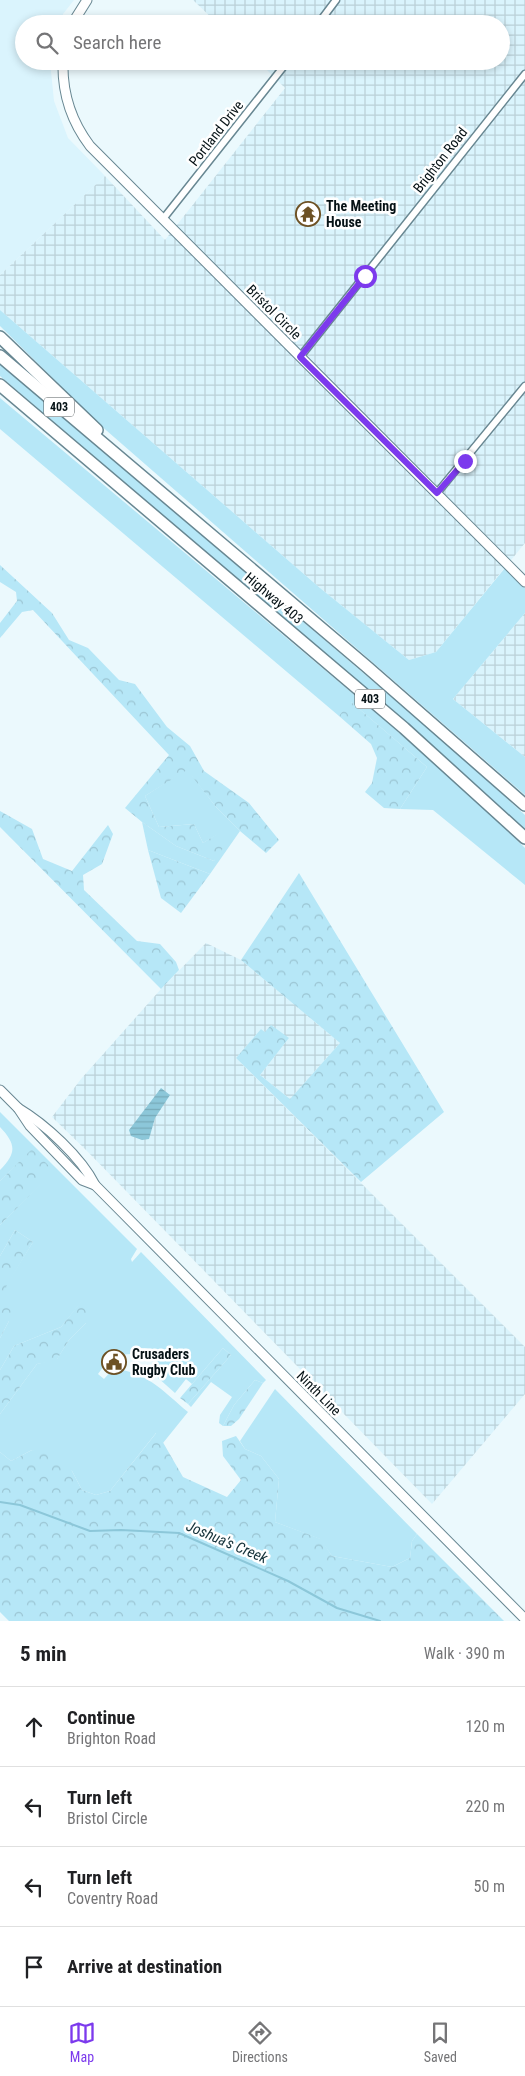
<!DOCTYPE html>
<meta charset="utf-8">
<style>
:root{--surface:#fff;--page:#f6f6f6;--text:#202124;--muted:#757577;--line:#e0e0e0;--accent:#7c3aed}
body{margin:0;font-family:"Roboto Condensed",sans-serif;background:var(--page);color:var(--text)}
.stop{position:absolute;width:15px;height:15px;margin:-11px;border:4px solid #7c3aed;border-radius:50%;background:#fff}
.stop.end{background:#7c3aed;border-color:#fff;box-shadow:0 1px 5px #0008}
.list{margin:0;padding:0;list-style:none}
h2{display:flex;justify-content:space-between;align-items:center;height:65px;margin:0;padding:0 20px;font-size:21px}
h2 small{font-size:16px;font-weight:400;color:var(--muted)}
.list li{display:grid;grid-template-columns:32px 1fr auto;gap:15px;align-items:center;box-sizing:border-box;height:80px;padding:0 20px;border-top:1px solid var(--line)}
.list b{display:block;font-size:19px;white-space:nowrap}
.list p{margin:0;font-size:16px;white-space:nowrap;color:var(--muted)}
.list em{font-size:16px;font-style:normal;color:var(--muted)}
.icon{flex:none;width:28px;height:28px;fill:none;stroke:currentColor;stroke-width:2;stroke-linecap:round;stroke-linejoin:round}
.map{position:relative;flex:none;width:525px;height:1621px;overflow:hidden}
.search{position:absolute;background:var(--surface);box-shadow:0 2px 8px #0003;left:15px;right:15px;top:15px;height:55px;display:flex;align-items:center;gap:12px;box-sizing:border-box;padding:0 18px;border-radius:28px;color:var(--muted);font-size:19px}
.sheet{height:385px;background:var(--surface)}
nav{display:flex;justify-content:space-around;align-items:center;box-sizing:border-box;height:70px;border-top:1px solid var(--line);background:var(--surface);font-size:14px;color:var(--muted)}
nav a{display:grid;justify-items:center;gap:2px}
nav .on{color:var(--accent)}
.map>svg:first-child{display:block}
</style>
<div class="map">
<svg width="525" height="1621" viewBox="0 0 525 1621">
<defs>
<pattern id="industrial-grid" width="8" height="8" patternUnits="userSpaceOnUse" patternTransform="scale(1.25)"><rect width="8" height="8" fill="#daf4fd"/><path d="M0 4h8M4 0v8" fill="none" stroke="#bad0d8"/></pattern>
<pattern id="forest-crowns" width="20" height="18" patternUnits="userSpaceOnUse" patternTransform="scale(1.25)"><rect width="20" height="18" fill="#b6e7f7"/><path d="M2 6a3 3 0 1 1 6 0M12 15a3 3 0 1 1 6 0" fill="none" stroke="#9bc5d3"/></pattern>
<pattern id="water-rules" width="6" height="5" patternUnits="userSpaceOnUse" patternTransform="scale(1.25)"><rect width="6" height="5" fill="#8cc7d9"/><path d="M0 2.5h6" fill="none" stroke="#77aab9"/></pattern>
</defs>
<rect width="100%" height="100%" fill="#ebf9fd"/>
<path fill="#daf4fd" d="M0 0H74L63 14 60 24H24V61H52L51 71 54 101 68 138 105 176 0 275Z"/>
<g fill="url(#industrial-grid)">
<path d="M193 0H525V543L436 652 409 660 320 588 0 310V275L105 176 165 240 285 88 258 61H501V24H218Z"/>
<path d="M525 613V757L453 699Z"/>
<path d="M206 943 241 960 340 1043 290 1099 260 1075 289 1038 265 1032 261 1029 236 1058 525 1347V1394L432 1504 86 1150 52 1117 81 1079 161 989Z"/>
</g>
<g fill="#b6e7f7">
<path d="M0 310 320 588 409 660 436 652 505 568 525 588V613L453 699 525 757V795L99 424 0 326Z"/>
<path d="M0 363 457 753 525 815V834L450 761 0 376Z"/>
<path d="M0 398 388 723 486 810 525 848V885L433 810 400 809 427 767 351 702 339 716 0 429Z"/>
<path d="M187 769 216 807 240 831 210 874 148 850 142 822 176 846 214 861 225 830 203 843 194 824 159 827 145 796Z"/>
<path d="M0 1112 137 1249 131 1259 132 1262 141 1252 266 1380 263 1383 255 1380 234 1405 223 1426 219 1423 220 1415 232 1397 211 1382 191 1407 188 1404 231 1355 223 1348 192 1384 186 1379 175 1393 157 1377 158 1357 151 1349 141 1348 131 1354 117 1355 114 1352 98 1374 104 1379 112 1370 116 1371 119 1369C151 1376 163 1391 188 1412L163 1443 156 1433 110 1491 96 1495 82 1490 72 1471 32 1450 11 1461 0 1452V1414L37 1364 57 1359 69 1340 86 1323 83 1300 61 1327 14 1346 0 1370V1338L9 1321 5 1287 33 1242 15 1230 0 1256V1225L53 1171 32 1150 0 1181V1170C17 1153 16 1144 0 1127Z"/>
<path d="M275 1389 417 1534 412 1541 410 1558 392 1567 332 1556 320 1539 275 1522 279 1479 261 1456 245 1449 240 1441Z"/>
</g>
<g fill="url(#forest-crowns)">
<path d="M0 565 52 613 69 640 88 648 119 680 135 684 167 727 190 746 204 771 249 803 279 840 266 853 240 831 216 807 187 770 145 796 159 827 194 824 203 843 225 829 226 844 214 861 176 846 142 822 125 808 169 755 33 610 22 612 0 638V623L17 601 16 592 0 582Z"/>
<path d="M350 701 427 767 400 809 384 808 365 792 372 783 377 758 371 744 339 716Z"/>
<path d="M0 811 32 829 43 859 72 871 108 825 113 834 102 864 83 875 84 890 137 941 160 944 176 962 179 970 161 989 0 827Z"/>
<path d="M148 850 210 874 181 913 161 898Z"/>
<path d="M299 873 444 1112 361 1182 236 1058 261 1029 265 1032 271 1025 289 1038 260 1075 290 1099 340 1043 241 960Z"/>
<path d="M32 1149 54 1171 0 1225V1181Z"/>
<path d="M15 1230 33 1242 6 1287 13 1299 9 1321 0 1338V1256Z"/>
<path d="M83 1299 91 1303 86 1323 69 1340 56 1361 37 1364 0 1414V1370L14 1346 61 1327Z"/>
<path d="M223 1348 231 1355 188 1404 180 1398Z"/>
<path d="M255 1380 263 1383 239 1419 231 1426H223L234 1405Z"/>
<path d="M157 1432 183 1477 227 1497 241 1480 223 1456 222 1441 236 1436 245 1449 261 1456 279 1479 275 1522 321 1539 332 1556 392 1567 410 1558 412 1541 417 1534 504 1621H9L0 1612V1452L11 1461 32 1450 58 1453 72 1471 82 1490 96 1495 110 1491Z"/>
</g>
<path fill="url(#water-rules)" d="M161 1088 170 1095 155 1118 149 1139 142 1140 131 1136 129 1130Z"/>
<g fill="none" stroke-linecap="round" stroke-linejoin="round">
<path stroke="#8cc7d9" stroke-width="2" d="M0 1502 20 1505 90 1531 121 1530 179 1533 288 1581 337 1608 380 1621"/>
<defs>
<g id="street">
<path d="M318 24 336 0"/>
<path d="M163 219 288 61"/>
<path d="M300 357 525 74"/>
<path d="M437 493 525 386"/>
</g>
<g id="secondary">
<path d="M72 24 87 0"/>
<path d="M63 61C62 92 71 121 90 146L525 582"/>
<path d="M0 1090 18 1108 30 1126 82 1180 95 1185"/>
<path d="M18 1108C45 1124 81 1157 95 1185L525 1619"/>
</g>
<g id="highway">
<path d="M0 337 97 430"/>
<path d="M0 356 366 666 525 805"/>
<path d="M0 385 404 728 525 838"/>
</g>
</defs>
<use href="#street" stroke="#688792" stroke-width="9"/>
<use href="#secondary" stroke="#688792" stroke-width="11"/>
<use href="#highway" stroke="#688792" stroke-width="14"/>
<use href="#street" stroke="#fff" stroke-width="6"/>
<use href="#secondary" stroke="#fff" stroke-width="9"/>
<use href="#highway" stroke="#fff" stroke-width="11"/>
</g>
<g fill="none" stroke-linecap="round" stroke-linejoin="round">
<path stroke="#7c3aed" stroke-width="6" d="M365 276 300 357 437 493 465 461"/>
</g>
<defs>
<symbol id="temple-ring" viewBox="-11 -11 22 22"><circle r="9.5" fill="#fff" stroke="#6d5124" stroke-width="1.5"/><path d="M0-6L5-2H3V0L6.5 2.5H4V6H1.5V3h-3V6H-4V2.5H-6.5L-3 0V-2H-5Z" fill="#6d5124"/></symbol>
<symbol id="civic-ring" viewBox="-11 -11 22 22"><circle r="9.5" fill="#fff" stroke="#6d5124" stroke-width="1.5"/><path d="M-.6-6.5H3V-4.5H.6V-3L4-1V1h2V6H-6V1h2V-1L-.6-3ZM-1.2 2.5V6h2.4V2.5Z" fill="#6d5124"/></symbol>
</defs>
<g fill-rule="evenodd">
<use href="#temple-ring" x="294" y="200" width="28" height="28"/>
<use href="#civic-ring" x="100" y="1348" width="28" height="28"/>
</g>
<g text-anchor="middle" dominant-baseline="central" stroke-width="5" stroke-linejoin="round" paint-order="stroke">
<g fill="#fff" stroke="#50585b" stroke-width="1">
<rect x="44" y="397.5" width="30" height="19" rx="4"/>
<rect x="355" y="689.5" width="30" height="19" rx="4"/>
</g>
<g font-size="12" font-weight="bold" fill="#051115">
<text x="59" y="407">403</text>
<text x="370" y="699">403</text>
</g>
<g font-size="14" fill="#051115" stroke="#fff">
<text transform="translate(216 133) rotate(-52)">Portland Drive</text>
<text transform="translate(440 160) rotate(-52)">Brighton Road</text>
<text transform="translate(274 312) rotate(45)">Bristol Circle</text>
<text transform="translate(274 598) rotate(40)">Highway 403</text>
<text transform="translate(319 1393) rotate(45)">Ninth Line</text>
</g>
<g font-size="14" font-weight="bold" fill="#051115" stroke="#fff" text-anchor="start">
<text x="326" y="206">The Meeting<tspan x="326" dy="16">House</tspan></text>
<text x="132" y="1354">Crusaders<tspan x="132" dy="16">Rugby Club</tspan></text>
</g>
<g font-size="15" font-style="italic" fill="#143139" stroke="#fff">
<text transform="translate(227 1542) rotate(23)">Joshua's Creek</text>
</g>
</g>
</svg>
<div class="stop" style="left:365px;top:276px"></div>
<div class="stop end" style="left:465px;top:461px"></div>
<div class="search"><svg class="icon" aria-label="search" viewBox="0 0 24 24"><circle cx="10" cy="10" r="6"/><path d="M15 15l6 6"/></svg>Search here</div>
</div>
<section class="sheet">
<h2>5 min<small>Walk · 390 m</small></h2>
<ul class="list">
<li><svg class="icon" aria-label="ahead" viewBox="0 0 24 24"><path d="M12 20V5M6 11l6-6 6 6"/></svg><div><b>Continue</b><p>Brighton Road</p></div><em>120 m</em></li>
<li><svg class="icon" aria-label="left" viewBox="0 0 24 24"><path d="M17 20v-9H6M10 6l-5 5 5 5"/></svg><div><b>Turn left</b><p>Bristol Circle</p></div><em>220 m</em></li>
<li><svg class="icon" aria-label="left" viewBox="0 0 24 24"><path d="M17 20v-9H6M10 6l-5 5 5 5"/></svg><div><b>Turn left</b><p>Coventry Road</p></div><em>50 m</em></li>
<li><svg class="icon" aria-label="arrive" viewBox="0 0 24 24"><path d="M6 21V4h12l-3 4 3 4H6"/></svg><div><b>Arrive at destination</b></div></li>
</ul>
</section>
<nav>
<a class="on"><svg class="icon" aria-label="map" viewBox="0 0 24 24"><path d="M3 6l6-2 6 2 6-2v14l-6 2-6-2-6 2zM9 4v14M15 6v14"/></svg>Map</a>
<a><svg class="icon" aria-label="directions" viewBox="0 0 24 24"><path d="M12 3l9 9-9 9-9-9zM9 14v-3h6M13 9l2 2-2 2"/></svg>Directions</a>
<a><svg class="icon" aria-label="saved" viewBox="0 0 24 24"><path d="M7 4h10v16l-5-4-5 4z"/></svg>Saved</a>
</nav>
